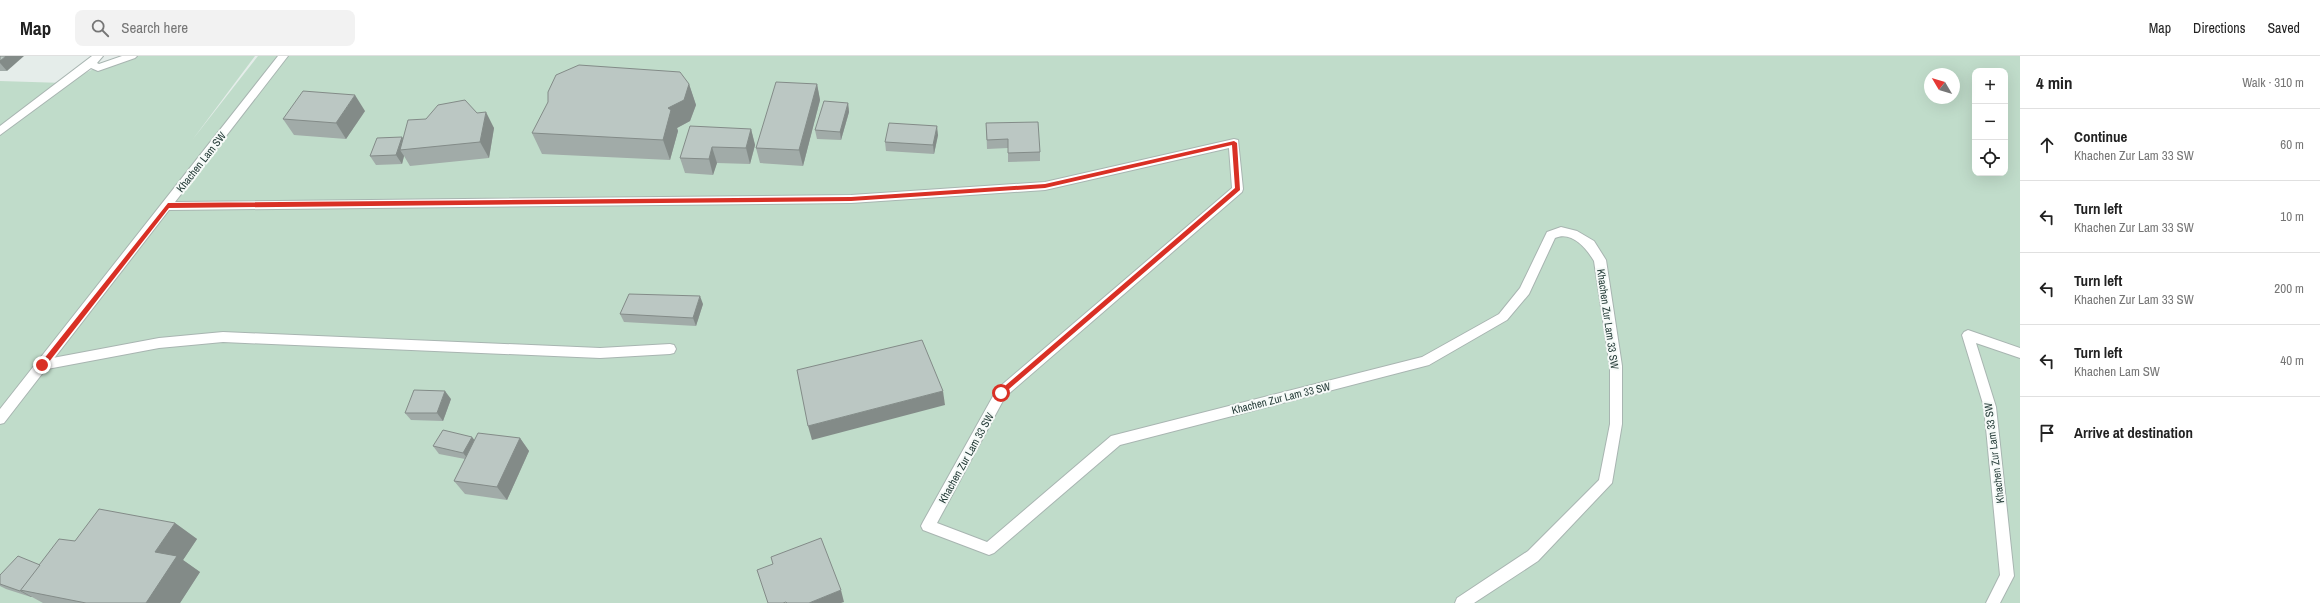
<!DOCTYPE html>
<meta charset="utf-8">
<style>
:root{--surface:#fff;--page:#f2f2f2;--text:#222;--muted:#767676;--line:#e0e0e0}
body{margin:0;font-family:"Archivo Narrow",sans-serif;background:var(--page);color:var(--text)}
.controls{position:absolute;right:12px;top:12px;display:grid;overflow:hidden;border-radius:8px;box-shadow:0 4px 16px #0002}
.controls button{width:36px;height:36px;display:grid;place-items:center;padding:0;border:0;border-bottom:1px solid var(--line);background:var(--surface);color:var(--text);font:20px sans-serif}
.compass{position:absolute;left:1924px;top:12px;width:36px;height:36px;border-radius:50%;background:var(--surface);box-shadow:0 4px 16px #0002;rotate:308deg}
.stop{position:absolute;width:12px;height:12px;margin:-9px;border:3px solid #d93025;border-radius:50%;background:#fff}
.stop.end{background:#d93025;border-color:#fff;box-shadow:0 1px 4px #0008}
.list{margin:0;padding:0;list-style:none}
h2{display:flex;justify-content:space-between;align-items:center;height:52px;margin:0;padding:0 16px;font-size:17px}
h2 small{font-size:13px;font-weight:400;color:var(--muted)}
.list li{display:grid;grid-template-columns:26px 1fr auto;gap:12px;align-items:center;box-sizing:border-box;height:72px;padding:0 16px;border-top:1px solid var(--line)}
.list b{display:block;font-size:15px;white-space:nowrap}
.list p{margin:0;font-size:13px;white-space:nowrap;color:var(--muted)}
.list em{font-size:13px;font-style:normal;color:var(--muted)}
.icon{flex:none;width:22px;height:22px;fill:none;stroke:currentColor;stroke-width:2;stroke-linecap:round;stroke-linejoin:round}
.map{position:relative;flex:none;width:2020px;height:547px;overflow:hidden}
header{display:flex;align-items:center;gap:24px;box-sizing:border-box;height:56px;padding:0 20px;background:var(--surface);border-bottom:1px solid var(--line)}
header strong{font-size:19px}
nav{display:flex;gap:22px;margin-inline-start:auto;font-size:14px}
.search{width:280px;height:36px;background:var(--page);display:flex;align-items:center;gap:10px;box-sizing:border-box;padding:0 14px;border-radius:8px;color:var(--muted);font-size:15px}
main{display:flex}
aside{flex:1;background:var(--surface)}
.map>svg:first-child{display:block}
</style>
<header>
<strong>Map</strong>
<div class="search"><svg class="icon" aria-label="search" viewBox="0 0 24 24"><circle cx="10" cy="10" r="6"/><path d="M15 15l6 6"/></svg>Search here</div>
<nav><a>Map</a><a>Directions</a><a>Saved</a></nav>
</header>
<main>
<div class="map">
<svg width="2020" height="547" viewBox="0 0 2020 547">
<rect width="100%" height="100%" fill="#e5edea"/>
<path fill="#c0dcca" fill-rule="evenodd" d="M121 0H255L193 83 258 0H2020V547H0V25L64 27ZM1975 15H2005V117H1975ZM1930 18H1954V42H1930Z"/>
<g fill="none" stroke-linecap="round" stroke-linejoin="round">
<defs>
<path id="lane" d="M223 276 600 292 670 288 674 289 676 293 674 297 670 298 600 302 223 286 159 292 42 314 38 313 36 309 38 305 42 304 159 282Z"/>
<g id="street">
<path d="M92 0H103L97 7 99 8 122 0H137L135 2 98 15 91 12 0 79V70Z"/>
<path d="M278 0H288L175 146 851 139 1045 126 1234 83 1238 84 1243 133 1242 136 1005 341 937 467 987 486 1111 380 1422 301 1499 258 1520 232 1547 176 1561 171 1577 175 1594 185 1606 204 1622 310V368L1612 427 1538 505 1474 547H1455L1457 542 1528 495 1599 424 1610 368V310L1594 205C1586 192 1572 175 1555 182L1529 238 1507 264 1429 309 1120 389 994 497 989 499 923 474 921 470 923 466 997 333 1232 132 1229 92 1045 134 851 147 169 154 4 367 0 368V353Z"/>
<path d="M1968 274 2020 292V302L1976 287 1996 351 2014 520 2000 547H1986L2000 519 1984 351 1962 279 1964 276Z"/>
</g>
</defs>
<use href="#lane" stroke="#a8b5b1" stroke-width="2"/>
<use href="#street" stroke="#a8b5b1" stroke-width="2"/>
<use href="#lane" fill="#fff" fill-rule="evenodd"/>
<use href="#street" fill="#fff" fill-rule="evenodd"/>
</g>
<g fill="#a1aba8">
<path d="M0 0 7 15H0Z"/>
<path d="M689 28 696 49 690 65 677 72 678 75 670 104 542 98 532 77Z"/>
<path d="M817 28 820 44 803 110 760 107 756 92Z"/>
<path d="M848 47 849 56 841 84 817 83 815 74Z"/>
<path d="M365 55 346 83 294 79 283 63Z"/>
<path d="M477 57 494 72 489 102 410 110 404 100 402 108 376 109 370 100 402 81 403 83Z"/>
<path d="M986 67 1040 96V105L1008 106V92L987 93Z"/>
<path d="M751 73 755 89 750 108 717 107 713 119 685 117 680 102Z"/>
<path d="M938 79 934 98 886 95 885 86Z"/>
<path d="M703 248 696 270 624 266 620 258Z"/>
<path d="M451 343 443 365 411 364 405 357Z"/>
<path d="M520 382 529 395 507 444 465 438 454 425 465 403 439 398 433 390 475 384Z"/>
<path d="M175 467 197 483 183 504 200 516 180 547H43L32 541H31L6 533 0 530V519L40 509 75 485Z"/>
</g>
<g fill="#838b88">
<path d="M6 0H24L7 15 0 7V5Z"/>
<path d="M689 28 696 49 690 65 677 72 678 75 670 104 663 84 668 52Z"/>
<path d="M817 28 820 44 803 110 799 94Z"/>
<path d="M355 39 365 55 346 83 336 67Z"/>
<path d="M848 47 849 56 841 84 840 76Z"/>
<path d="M486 56 494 72 489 102 480 86Z"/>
<path d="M937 70 938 79 934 98 933 89Z"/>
<path d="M751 73 755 89 750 108 746 92Z"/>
<path d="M402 81 407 90 400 94 404 100 402 108 396 99Z"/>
<path d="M712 91 717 107 713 119 709 103Z"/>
<path d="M700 240 703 248 696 270 693 262Z"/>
<path d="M445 335 451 343 443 365 437 357Z"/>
<path d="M943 335 945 349 812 384 808 370Z"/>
<path d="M472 381 478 388 469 404 463 397Z"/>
<path d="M520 382 529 395 507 444 497 431Z"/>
<path d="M175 467 197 483 183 504 200 516 180 547H146L155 496Z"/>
<path d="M20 534 32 541H31L20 535Z"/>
<path d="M841 534 844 546 841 547H809Z"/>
</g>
<g fill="#bbc7c3" stroke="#838b88">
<path d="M0 0H6L0 5Z"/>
<path d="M579 9 680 16 689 28 684 44 668 52 671 54 663 84 532 77 548 46V36L556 19Z"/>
<path d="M776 26 817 28 799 94 756 92Z"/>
<path d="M303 35 355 39 336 67 283 63Z"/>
<path d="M465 44 477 57 486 56 480 86 400 94 408 64 426 63 438 49Z"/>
<path d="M824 45 848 47 840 76 815 74Z"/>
<path d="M1038 66 1040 96 1008 97V83L987 84 986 67Z"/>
<path d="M889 67 937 70 933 89 885 86Z"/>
<path d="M690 70 751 73 746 92 712 91 709 103 680 102Z"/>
<path d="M402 81 396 99 370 100 377 82Z"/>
<path d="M629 238 700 240 693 262 620 258Z"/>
<path d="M922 284 943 335 808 370 797 314Z"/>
<path d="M414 334 445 335 437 357H405Z"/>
<path d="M443 374 472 381 463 397 433 390Z"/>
<path d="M478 377 520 382 497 431 454 425Z"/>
<path d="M99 453 175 467 155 496 177 500 146 547H86L20 534 59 483 75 485Z"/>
<path d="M821 482 841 534 809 547H787L786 546 783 547H768L757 514 773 508 771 501Z"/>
<path d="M18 500 40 509 20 535 0 528V519Z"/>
</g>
<path fill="#d93025" d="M1234 85 1237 87 1240 134 1001 340 998 337 999 335 1235 132 1232 89 1045 132 851 145 169 152 45 311 39 309 168 147 851 141 1045 128Z"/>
<g text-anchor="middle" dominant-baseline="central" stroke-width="4" stroke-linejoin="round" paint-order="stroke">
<g font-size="11" fill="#263d39" stroke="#f6faf8">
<text transform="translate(201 106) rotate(-52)">Khachen Lam SW</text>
<text transform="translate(1608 263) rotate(82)">Khachen Zur Lam 33 SW</text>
<text transform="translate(1281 342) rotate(-14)">Khachen Zur Lam 33 SW</text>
<text transform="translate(1994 397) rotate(-97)">Khachen Zur Lam 33 SW</text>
<text transform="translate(966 402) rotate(-61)">Khachen Zur Lam 33 SW</text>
</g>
</g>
</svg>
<div class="controls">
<button>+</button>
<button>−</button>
<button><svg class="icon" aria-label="locate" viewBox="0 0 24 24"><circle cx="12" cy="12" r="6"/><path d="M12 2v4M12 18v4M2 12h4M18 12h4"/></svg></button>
</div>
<svg class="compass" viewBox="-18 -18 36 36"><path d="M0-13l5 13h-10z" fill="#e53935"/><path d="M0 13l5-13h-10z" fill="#767676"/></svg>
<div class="stop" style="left:1001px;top:337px"></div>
<div class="stop end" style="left:42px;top:309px"></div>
</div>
<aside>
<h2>4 min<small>Walk · 310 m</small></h2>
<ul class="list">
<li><svg class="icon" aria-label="ahead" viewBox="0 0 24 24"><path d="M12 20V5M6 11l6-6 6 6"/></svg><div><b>Continue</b><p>Khachen Zur Lam 33 SW</p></div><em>60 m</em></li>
<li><svg class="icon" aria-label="left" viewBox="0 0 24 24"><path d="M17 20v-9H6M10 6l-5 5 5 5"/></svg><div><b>Turn left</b><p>Khachen Zur Lam 33 SW</p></div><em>10 m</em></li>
<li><svg class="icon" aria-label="left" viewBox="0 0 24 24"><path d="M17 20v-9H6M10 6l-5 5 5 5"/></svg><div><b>Turn left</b><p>Khachen Zur Lam 33 SW</p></div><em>200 m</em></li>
<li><svg class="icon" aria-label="left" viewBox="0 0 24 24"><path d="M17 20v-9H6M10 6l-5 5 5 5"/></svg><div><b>Turn left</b><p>Khachen Lam SW</p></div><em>40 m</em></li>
<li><svg class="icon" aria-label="arrive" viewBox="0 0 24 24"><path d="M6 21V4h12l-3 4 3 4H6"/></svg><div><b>Arrive at destination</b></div></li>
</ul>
</aside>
</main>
